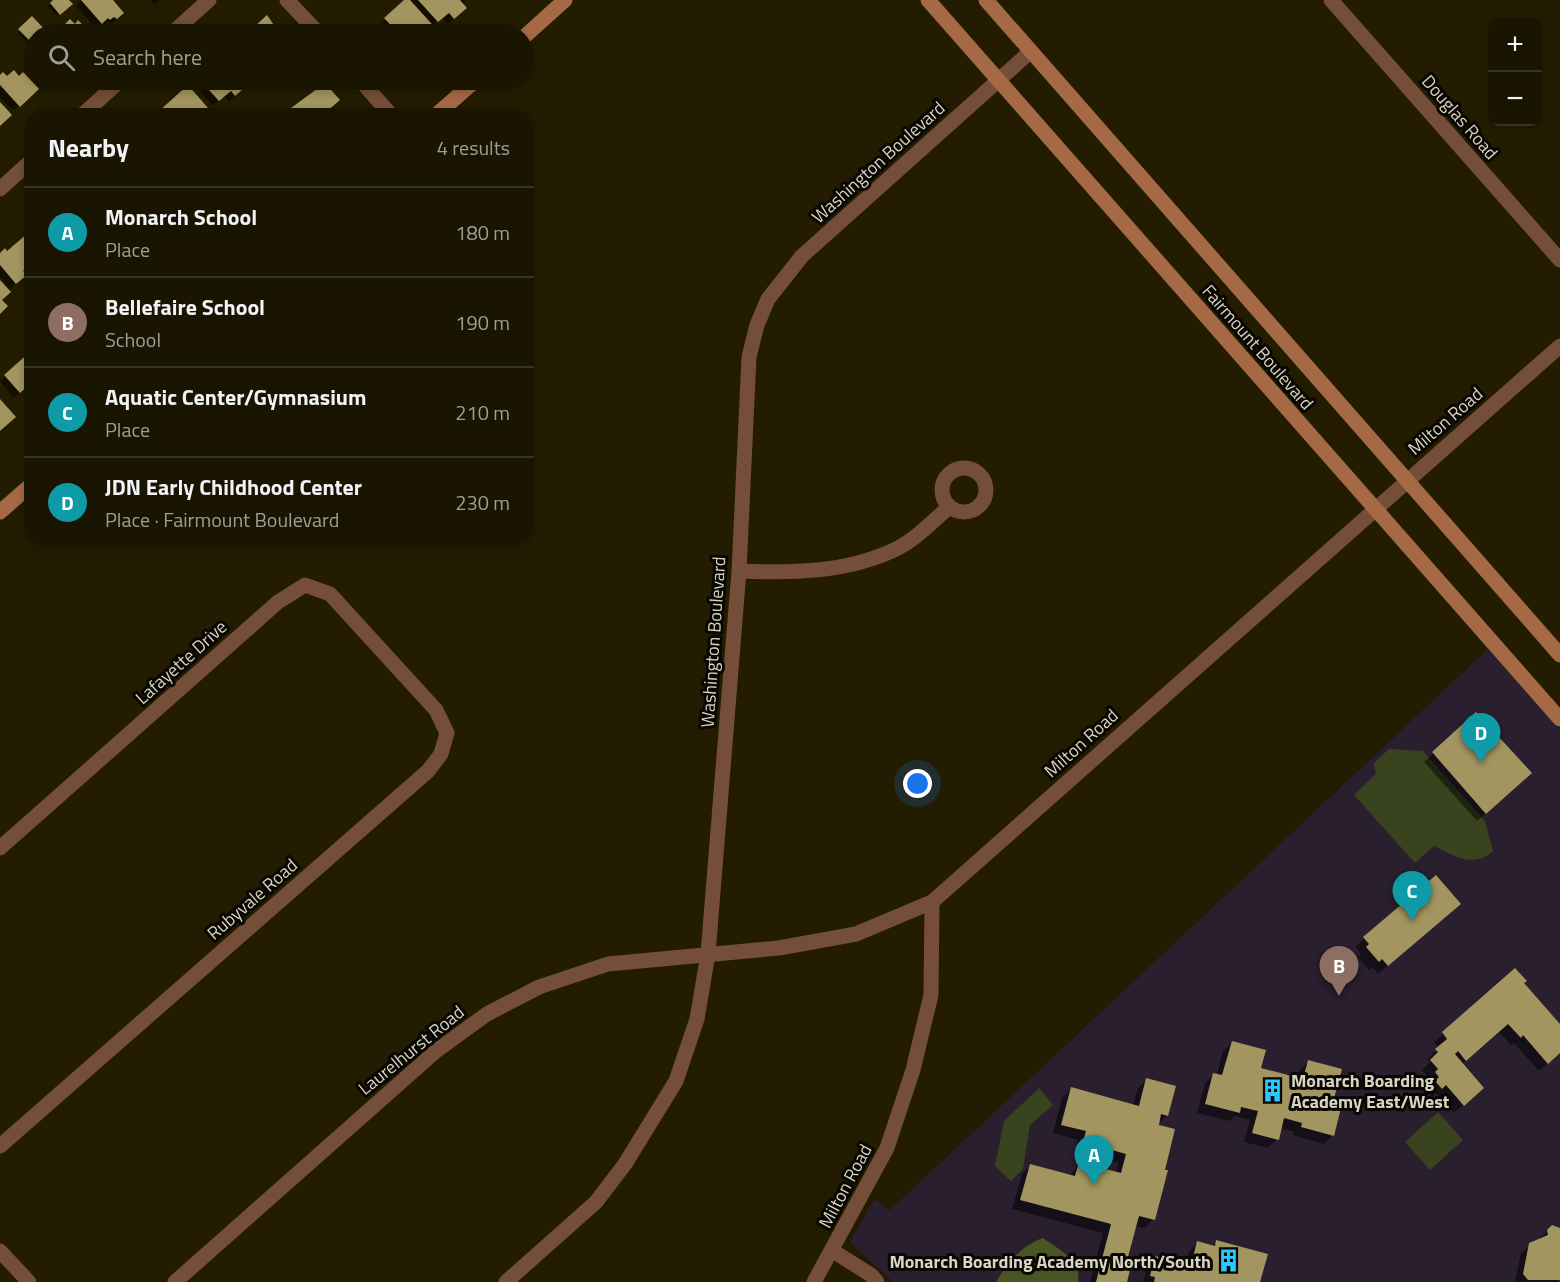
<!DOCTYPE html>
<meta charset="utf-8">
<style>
:root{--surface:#1a1501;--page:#272210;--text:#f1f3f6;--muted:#9f9f99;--line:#383423;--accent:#0f766e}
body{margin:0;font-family:"Titillium Web",sans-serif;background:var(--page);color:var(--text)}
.controls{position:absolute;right:18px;top:18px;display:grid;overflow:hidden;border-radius:12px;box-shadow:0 3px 9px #0003}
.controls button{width:54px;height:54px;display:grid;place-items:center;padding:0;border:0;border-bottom:2px solid var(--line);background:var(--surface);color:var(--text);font:30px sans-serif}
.you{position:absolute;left:918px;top:784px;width:21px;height:21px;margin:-15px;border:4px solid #fff;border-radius:50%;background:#1a73e8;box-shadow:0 0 0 9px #1a73e833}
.badge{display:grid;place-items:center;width:39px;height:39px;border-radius:50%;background:var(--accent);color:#fff;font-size:20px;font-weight:700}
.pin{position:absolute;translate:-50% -50px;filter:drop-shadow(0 2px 3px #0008)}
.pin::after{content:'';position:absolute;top:32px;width:21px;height:18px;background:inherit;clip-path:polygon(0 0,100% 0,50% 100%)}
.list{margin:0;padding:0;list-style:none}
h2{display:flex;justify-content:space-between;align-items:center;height:78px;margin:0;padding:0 24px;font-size:26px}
h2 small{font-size:20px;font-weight:400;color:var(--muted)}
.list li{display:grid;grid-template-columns:39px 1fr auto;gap:18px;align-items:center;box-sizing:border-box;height:90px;padding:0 24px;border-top:2px solid var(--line)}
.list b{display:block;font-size:22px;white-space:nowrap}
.list p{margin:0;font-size:20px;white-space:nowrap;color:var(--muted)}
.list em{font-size:20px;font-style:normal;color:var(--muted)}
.icon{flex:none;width:33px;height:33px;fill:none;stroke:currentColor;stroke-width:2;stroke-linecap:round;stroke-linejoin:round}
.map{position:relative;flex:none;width:1560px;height:1282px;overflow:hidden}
.search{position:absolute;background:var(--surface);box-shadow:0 3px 9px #0003;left:24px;top:24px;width:510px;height:66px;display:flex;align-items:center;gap:15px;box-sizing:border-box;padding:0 21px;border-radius:33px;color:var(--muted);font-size:22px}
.panel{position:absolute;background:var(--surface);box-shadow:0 3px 9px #0003;left:24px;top:108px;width:510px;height:438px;border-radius:24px}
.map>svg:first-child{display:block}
</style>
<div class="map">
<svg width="1560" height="1282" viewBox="0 0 1560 1282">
<rect width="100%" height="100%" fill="#231c01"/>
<path fill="#291f2e" d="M1488 649 1560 730V1282H893L850 1242 874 1199 890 1210Z"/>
<g fill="#39431e">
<path d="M1389 749 1423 751 1485 821 1493 851C1472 869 1456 856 1434 846L1415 863 1354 795 1376 774 1374 763Z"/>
<path d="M1039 1088 1053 1105 1030 1125 1023 1169 1011 1181 995 1166 1004 1121Z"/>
<path d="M1438 1112 1463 1140 1430 1170 1405 1142Z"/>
</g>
<path fill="#495624" d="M1043 1238C1058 1249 1082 1260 1078 1282H996C1008 1262 1021 1246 1043 1238Z"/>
<g fill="#0007">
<path d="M55 0H67L70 4 57 16 48 6Z"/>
<path d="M81 0H111L122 13 111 24 108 21 104 25 102 22 95 28 76 6Z"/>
<path d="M150 0H160L155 5Z"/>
<path d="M406 0H466L462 4 465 8 448 24 442 17 432 26 437 34H389L380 25Z"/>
<path d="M267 17 280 34H245Z"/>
<path d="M32 18 44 31 34 34V39L29 45 17 32Z"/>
<path d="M70 21 75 26 78 22 89 34H62L59 32Z"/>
<path d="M34 59V80H51L41 88 24 69Z"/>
<path d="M0 77 19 78 37 89 13 111 0 97Z"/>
<path d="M196 80H234L236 95 229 101 224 96 213 106 192 83Z"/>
<path d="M325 85V116H286L292 109Z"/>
<path d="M28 235 19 281 10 289 0 277V256Z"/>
<path d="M32 352V381L13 398 0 381Z"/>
<path d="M1476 714 1521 782 1477 821 1424 762Z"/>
<path d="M1450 913 1378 974 1373 967 1369 970 1358 957 1361 954 1356 947 1364 938Z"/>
<path d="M1515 970 1522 984 1560 1027V1052L1539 1071 1514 1043 1511 1045 1499 1032 1462 1064 1473 1097 1454 1113 1436 1093 1432 1097 1427 1091 1431 1087 1427 1082 1430 1079 1422 1070 1430 1062 1427 1059 1439 1048 1434 1042Z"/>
<path d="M1232 1043 1260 1069 1297 1079 1299 1071 1308 1062 1333 1135 1324 1144 1293 1135 1294 1132 1280 1128 1277 1139 1268 1148 1244 1142 1250 1120 1235 1116 1229 1121 1197 1113 1205 1083 1214 1075H1217L1223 1051Z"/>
<path d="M1147 1079 1167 1115 1157 1126 1153 1219 1145 1228 1135 1226 1127 1258 1126 1282H1090L1103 1233 1012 1209 1022 1174 1031 1165 1070 1176 1079 1163 1116 1173 1118 1163 1075 1151 1078 1140 1053 1133 1062 1098 1071 1089 1133 1106 1138 1088Z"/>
<path d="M1553 1227 1560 1231V1279L1557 1282H1515L1521 1253Z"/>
<path d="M1217 1242 1259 1282H1143L1147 1267 1156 1258 1185 1266 1189 1252 1197 1243 1212 1247Z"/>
</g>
<g fill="#a3955f">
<path d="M53 0H69L73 4 60 15 50 3Z"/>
<path d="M81 0H113L124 13 117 19 114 17 110 20 108 18 102 24Z"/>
<path d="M404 0H410L440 33 399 34 384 18Z"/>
<path d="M418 0H460L467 8 454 19 449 13 438 22Z"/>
<path d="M267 15 280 34H242L255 26Z"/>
<path d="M32 16 46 31 42 34H34L32 43 18 29Z"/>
<path d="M70 19 75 24 78 20 91 34H62L67 29 64 25Z"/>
<path d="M14 70 19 76 23 72 39 89 20 107 0 85V75L3 72 7 76Z"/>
<path d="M200 80H235L243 89 235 96 231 91 219 101Z"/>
<path d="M325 83 340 100 325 113 327 116H297L291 108Z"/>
<path d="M188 85 208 108 199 116H163L159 111Z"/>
<path d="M0 102 12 115 0 126Z"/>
<path d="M28 233 32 236V264L23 271 27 275 16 284 0 265V253L5 248 7 251Z"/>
<path d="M0 280 11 292 2 300 8 306 0 314Z"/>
<path d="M32 350V382L20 393 4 375Z"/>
<path d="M0 399 16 417 0 431Z"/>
<path d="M1476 712 1532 773 1486 814 1432 752Z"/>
<path d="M1436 875 1461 904 1388 966 1382 959 1379 962 1366 947 1369 944 1363 937Z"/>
<path d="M1515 968 1527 981 1524 983 1560 1024V1053L1548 1064 1523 1035 1521 1038 1508 1024 1466 1061 1458 1051 1455 1054 1484 1088 1464 1106 1446 1085 1442 1089 1435 1081 1439 1077 1435 1072 1438 1069 1430 1060 1438 1052 1435 1049 1447 1039 1442 1032Z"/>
<path d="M1232 1041 1266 1050 1261 1068 1303 1079 1308 1060 1342 1069 1333 1102 1342 1104 1334 1136 1301 1127 1302 1123 1284 1118 1279 1140 1252 1133 1258 1111 1241 1107 1240 1113 1205 1104 1213 1073 1222 1075Z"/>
<path d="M1146 1078 1176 1086 1168 1116 1161 1114 1159 1125 1175 1129 1165 1170H1168L1155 1220 1139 1216 1128 1257 1133 1258 1127 1282H1096L1111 1224 1020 1200 1030 1164 1075 1176 1079 1162 1121 1173 1126 1154 1083 1142 1086 1131 1061 1125 1071 1087 1139 1106Z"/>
<path d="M1552 1225 1560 1228V1280H1528L1523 1274 1529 1243 1548 1235 1547 1230Z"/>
<path d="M1216 1240 1268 1254 1260 1282H1154L1155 1277 1150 1276 1155 1256 1191 1266 1197 1241 1215 1246Z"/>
</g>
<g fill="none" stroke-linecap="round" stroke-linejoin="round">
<g stroke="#744e39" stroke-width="15">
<path d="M287 0 319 34"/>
<path d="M1331 0 1560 260"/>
<path d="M171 34 209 0"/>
<path d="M360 80 392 116"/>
<path d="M81 116 121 80"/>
<path d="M0 189 32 160"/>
<circle cx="964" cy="490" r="22"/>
<path d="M739 571C791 573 845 573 894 550 914 541 933 521 949 507"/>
<path d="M0 848 278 602 305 585 330 594 436 710 447 733 441 754 428 771 0 1146"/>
<path d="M0 1251 29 1282"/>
<path d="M833 1251 871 1275 877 1282"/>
<path d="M175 1282 436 1051 487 1014 539 987 608 964 779 948 856 934 932 902"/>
<path d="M506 1282 596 1202 625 1164 676 1081 697 1019 708 954 739 571 749 357 757 325 768 299 802 256 1030 52"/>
<path d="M814 1282 887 1148 913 1070 931 995 932 902 1560 346"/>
</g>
<g stroke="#a56946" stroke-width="15">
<path d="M928 0 1560 719"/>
<path d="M986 0 1560 655"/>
<path d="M524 37 565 0"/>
<path d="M435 116 476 80"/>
<path d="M0 512 32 484"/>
</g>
</g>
<defs>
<symbol id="building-bare" viewBox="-9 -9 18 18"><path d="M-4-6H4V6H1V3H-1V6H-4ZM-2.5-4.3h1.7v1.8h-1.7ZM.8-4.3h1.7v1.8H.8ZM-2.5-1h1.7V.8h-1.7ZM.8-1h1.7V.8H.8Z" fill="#29c8ff" stroke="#090701" stroke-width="2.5" paint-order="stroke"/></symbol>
</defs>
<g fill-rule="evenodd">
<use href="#building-bare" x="1256" y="1074" width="33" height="33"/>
<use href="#building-bare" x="1212" y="1244" width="33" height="33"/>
</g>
<g text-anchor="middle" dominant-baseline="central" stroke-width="6" stroke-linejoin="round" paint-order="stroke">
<g font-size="18" fill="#d9d5c5" stroke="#090701">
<text transform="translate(1460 117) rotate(49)">Douglas Road</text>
<text transform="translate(878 162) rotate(-42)">Washington Boulevard</text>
<text transform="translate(1258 347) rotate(49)">Fairmount Boulevard</text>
<text transform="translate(1445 421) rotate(-41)">Milton Road</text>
<text transform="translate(713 642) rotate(-86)">Washington Boulevard</text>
<text transform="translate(181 662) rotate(-42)">Lafayette Drive</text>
<text transform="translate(1081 743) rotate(-42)">Milton Road</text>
<text transform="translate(252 899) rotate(-41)">Rubyvale Road</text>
<text transform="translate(411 1050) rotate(-39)">Laurelhurst Road</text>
<text transform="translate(845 1186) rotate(-62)">Milton Road</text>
</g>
<g font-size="18" font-weight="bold" fill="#d9d5c5" stroke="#090701" text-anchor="start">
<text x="1291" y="1080">Monarch Boarding<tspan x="1291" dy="21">Academy East/West</tspan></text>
<text x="1211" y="1261" text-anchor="end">Monarch Boarding Academy North/South</text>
</g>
</g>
</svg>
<div class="controls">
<button>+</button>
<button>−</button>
</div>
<div class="you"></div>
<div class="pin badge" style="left:1094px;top:1185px;background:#0f9aa8">A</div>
<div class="pin badge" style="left:1339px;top:996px;background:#8d6e63">B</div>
<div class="pin badge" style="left:1412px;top:921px;background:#0f9aa8">C</div>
<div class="pin badge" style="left:1481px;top:763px;background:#0f9aa8">D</div>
<div class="search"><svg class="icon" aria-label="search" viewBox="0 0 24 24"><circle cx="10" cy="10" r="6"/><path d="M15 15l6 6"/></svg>Search here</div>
<section class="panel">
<h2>Nearby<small>4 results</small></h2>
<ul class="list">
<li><span class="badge" style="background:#0f9aa8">A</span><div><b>Monarch School</b><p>Place</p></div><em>180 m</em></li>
<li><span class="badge" style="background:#8d6e63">B</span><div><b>Bellefaire School</b><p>School</p></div><em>190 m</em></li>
<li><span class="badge" style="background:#0f9aa8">C</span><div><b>Aquatic Center/Gymnasium</b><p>Place</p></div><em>210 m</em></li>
<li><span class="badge" style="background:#0f9aa8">D</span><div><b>JDN Early Childhood Center</b><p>Place · Fairmount Boulevard</p></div><em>230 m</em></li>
</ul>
</section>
</div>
